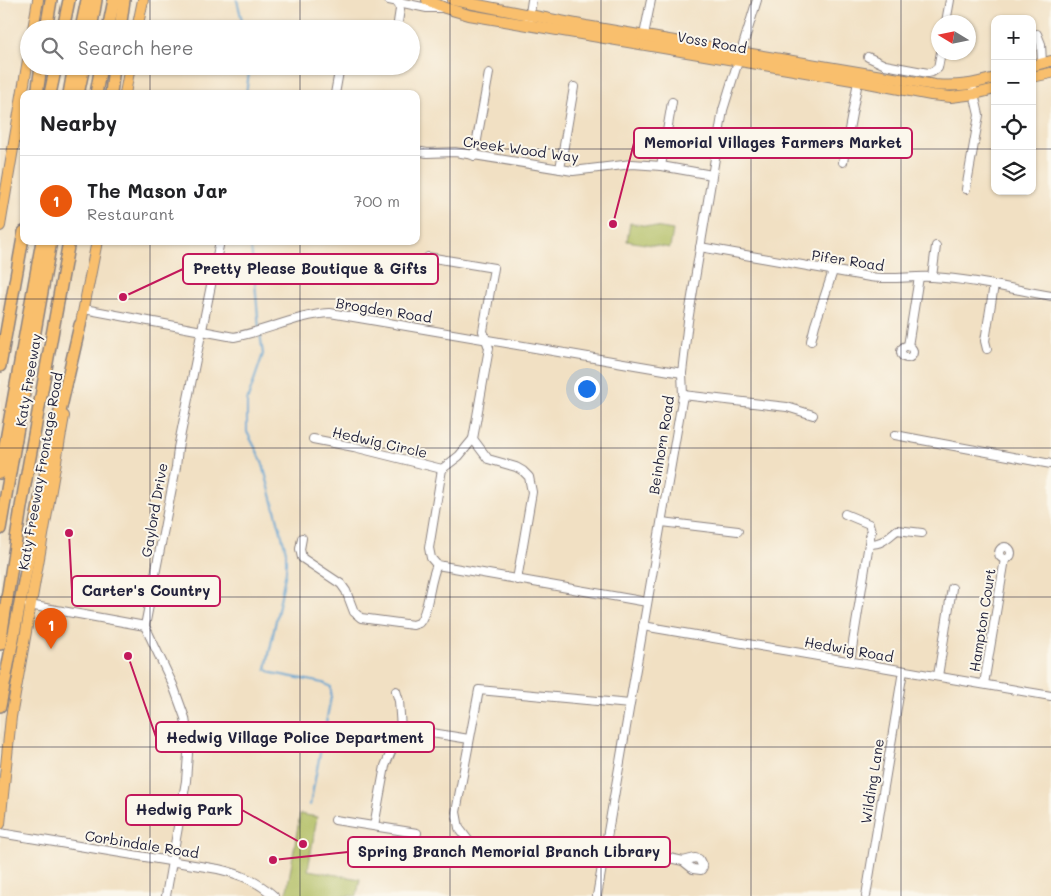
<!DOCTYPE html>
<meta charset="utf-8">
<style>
:root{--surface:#fff;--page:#f2f2f2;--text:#202124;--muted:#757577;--line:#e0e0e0;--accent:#ea580c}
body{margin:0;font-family:Mali,sans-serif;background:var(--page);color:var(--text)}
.controls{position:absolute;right:15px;top:15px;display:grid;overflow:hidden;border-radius:10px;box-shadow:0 1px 4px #0004}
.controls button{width:45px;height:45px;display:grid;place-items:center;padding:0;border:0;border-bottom:1px solid var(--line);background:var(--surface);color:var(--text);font:25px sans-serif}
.compass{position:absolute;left:931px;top:15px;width:45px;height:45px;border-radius:50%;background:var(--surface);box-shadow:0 1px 4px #0004;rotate:280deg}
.you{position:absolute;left:586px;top:388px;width:18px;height:18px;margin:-12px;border:4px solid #fff;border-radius:50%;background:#1a73e8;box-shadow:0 0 0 8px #1a73e833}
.badge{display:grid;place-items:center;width:32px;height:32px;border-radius:50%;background:var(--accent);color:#fff;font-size:16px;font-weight:700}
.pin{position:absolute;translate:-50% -41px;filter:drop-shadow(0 1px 2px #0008)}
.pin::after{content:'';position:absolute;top:26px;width:18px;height:15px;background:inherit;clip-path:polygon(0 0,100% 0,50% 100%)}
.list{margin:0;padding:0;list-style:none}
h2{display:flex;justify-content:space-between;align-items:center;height:65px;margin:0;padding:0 20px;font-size:21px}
h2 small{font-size:16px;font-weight:400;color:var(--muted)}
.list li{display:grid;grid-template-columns:32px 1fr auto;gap:15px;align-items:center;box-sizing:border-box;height:90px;padding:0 20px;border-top:1px solid var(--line)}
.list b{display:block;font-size:19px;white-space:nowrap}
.list p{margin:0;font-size:16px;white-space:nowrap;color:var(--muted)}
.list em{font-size:16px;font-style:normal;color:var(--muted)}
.icon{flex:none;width:28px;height:28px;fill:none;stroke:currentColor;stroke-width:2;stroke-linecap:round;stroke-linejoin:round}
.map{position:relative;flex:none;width:1051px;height:896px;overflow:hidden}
.search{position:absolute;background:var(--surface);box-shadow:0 1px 4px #0004;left:20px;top:20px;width:400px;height:55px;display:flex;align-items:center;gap:12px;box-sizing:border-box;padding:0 18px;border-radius:28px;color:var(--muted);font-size:19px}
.panel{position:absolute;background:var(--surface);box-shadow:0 1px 4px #0004;left:20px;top:90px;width:400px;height:155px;border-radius:10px}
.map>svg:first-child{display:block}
</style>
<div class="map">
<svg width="1051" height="896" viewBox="0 0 1051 896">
<rect width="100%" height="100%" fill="#fbf7ec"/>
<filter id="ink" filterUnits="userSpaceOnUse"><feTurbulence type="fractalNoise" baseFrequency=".02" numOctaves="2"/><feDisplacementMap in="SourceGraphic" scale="10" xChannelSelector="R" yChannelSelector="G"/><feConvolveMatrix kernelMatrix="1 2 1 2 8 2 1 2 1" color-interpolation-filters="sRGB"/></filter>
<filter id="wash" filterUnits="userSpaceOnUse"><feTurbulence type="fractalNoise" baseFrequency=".0096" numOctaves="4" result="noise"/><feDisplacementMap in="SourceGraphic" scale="20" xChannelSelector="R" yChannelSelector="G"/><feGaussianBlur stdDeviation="1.12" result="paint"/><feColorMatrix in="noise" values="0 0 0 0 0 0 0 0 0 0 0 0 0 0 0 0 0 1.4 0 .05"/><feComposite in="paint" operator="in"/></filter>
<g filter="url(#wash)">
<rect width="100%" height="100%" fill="#f1e0c3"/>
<g fill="#aebb5d" stroke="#686e4c">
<path d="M630 223 673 230 670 248 627 241Z"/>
<path d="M300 814 317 817 308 870 360 879 357 896H286Z"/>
</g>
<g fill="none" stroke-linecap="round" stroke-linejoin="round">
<g stroke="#5ba0d0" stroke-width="2">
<path d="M237 0 244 29"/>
<path d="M246 94 250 66"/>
<path d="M250 241 254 271 259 329"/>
<path d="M260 333 263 354 247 401V432L262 461 286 551V571L266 669 272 673 323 683 331 687V697L310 805"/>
</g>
</g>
</g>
<g filter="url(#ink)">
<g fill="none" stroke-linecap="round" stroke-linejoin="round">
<defs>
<g id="minor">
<path d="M389 0 427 8H444"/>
<path d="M529 20 532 0"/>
<path d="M946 22 950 0"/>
<path d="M397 29 400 9 398 0"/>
<path d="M1037 34 1041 44 1042 63"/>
<path d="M643 40 651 0"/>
<path d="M868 57 885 65 928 73 932 72 938 68 941 52"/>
<path d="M335 94 340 66"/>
<path d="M416 151 427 153 455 152 573 171 632 164 661 166 712 175"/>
<path d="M474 156 489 73"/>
<path d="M843 162 859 76"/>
<path d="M661 166 672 102"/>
<path d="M560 169 574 87"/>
<path d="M966 189 979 115 973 89"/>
<path d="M700 247 870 277C891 280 911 276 932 277 972 279 1012 289 1051 296"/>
<path d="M428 257 494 268 483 331 489 348 473 439 488 459 516 467 523 471 529 477 532 492 517 580"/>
<path d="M932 277 936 246"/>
<path d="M84 309 234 337C267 331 297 315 330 313L682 373"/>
<path d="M811 341 815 325 833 271"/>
<circle cx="907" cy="352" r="6"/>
<path d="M908 346 919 277"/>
<path d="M987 349 985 341 994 285"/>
<path d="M683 395 787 407 813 415"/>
<path d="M895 435 1051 464"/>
<path d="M313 439 354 447 442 469"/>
<path d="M473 439 459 456 442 469 429 548 431 558 437 565 647 602"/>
<path d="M845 514 869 524 871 531 850 661"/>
<path d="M662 522 738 531"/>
<path d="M302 538 300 549 302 558 341 584 346 591 354 612 361 618 413 625 419 623C429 612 429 581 437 565"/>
<path d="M869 544C883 544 887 538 897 530L922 533"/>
<circle cx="1005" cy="553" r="6"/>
<path d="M29 605 145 626"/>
<path d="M643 626 1051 696"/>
<path d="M938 676 952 588"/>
<path d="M984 684 1005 559"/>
<path d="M401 728 469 739"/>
<path d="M335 820 417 833"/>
<path d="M374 826 385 766 401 728 399 701 396 691"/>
<path d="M0 833 218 869C240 874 257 881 274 896"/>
<path d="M606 844 683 861 693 869 701 870 703 867 699 859 695 858 683 861"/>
<path d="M480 856 459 828 456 812 479 690 630 704"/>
<path d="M166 896 186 781 188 754 187 733 185 718 173 685 145 626 176 467 178 448 220 241"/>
<path d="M597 896 683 395 682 373 688 321 723 110 757 0"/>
<path d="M866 896 903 671"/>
</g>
<g id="major">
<path d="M427 0 445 8 469 15 858 81 931 95 951 97 975 94 995 89"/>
<path d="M453 0 586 26 935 85C958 87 973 84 995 78"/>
<path d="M33 29 38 0"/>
<path d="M137 29 143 0"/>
<path d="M1032 66 1051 61"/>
<path d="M1032 77 1051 73"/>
<path d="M125 94 130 66"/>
<path d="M0 226 29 54"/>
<path d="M79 333 97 241"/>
<path d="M0 824 11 717 64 416"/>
</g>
<g id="highway">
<path d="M46 29 51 0"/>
<path d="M63 29 69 0"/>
<path d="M81 29 87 0"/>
<path d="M91 29 96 0"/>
<path d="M108 29 114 0"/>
<path d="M120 29 124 0"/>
<path d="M37 94 41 66"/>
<path d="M50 94 56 66"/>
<path d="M69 94 74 66"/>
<path d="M78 94 84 66"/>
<path d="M96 94 101 66"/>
<path d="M111 94 114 66"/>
<path d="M96 241 97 242"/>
<path d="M0 366 24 232"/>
<path d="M0 473 42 241"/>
<path d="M0 529 51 241"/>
<path d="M0 644 21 507 69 241"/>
<path d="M0 706 41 494 80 325"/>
</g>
</defs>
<use href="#minor" stroke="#8a817f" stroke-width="10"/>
<use href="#major" stroke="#8a817f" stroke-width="12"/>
<use href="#highway" stroke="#8a817f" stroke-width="14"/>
<use href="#minor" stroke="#fff" stroke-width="8"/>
<use href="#major" stroke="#f9bf6d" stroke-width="10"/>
<use href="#highway" stroke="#f9bf6d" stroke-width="11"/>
</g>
</g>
<path fill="none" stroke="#22223b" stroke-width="1" stroke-opacity="0.55" d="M150 0V29M300 0V29M450 0V896M601 0V896M751 0V896M901 0V896M150 66V94M300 66V94M0 149H24M416 149H995M1032 149H1051M150 241V896M300 241V896M0 299H1051M0 448H1051M0 597H1051M0 747H1051"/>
<g text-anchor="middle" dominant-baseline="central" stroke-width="4" stroke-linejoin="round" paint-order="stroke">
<g font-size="14" fill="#22223b" stroke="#fbf7ec">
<text transform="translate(712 42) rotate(10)">Voss Road</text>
<text transform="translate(521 149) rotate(8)">Creek Wood Way</text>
<text transform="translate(848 260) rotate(9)">Pifer Road</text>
<text transform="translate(384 310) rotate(9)">Brogden Road</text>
<text transform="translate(28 380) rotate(-80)">Katy Freeway</text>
<text transform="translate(380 442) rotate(13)">Hedwig Circle</text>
<text transform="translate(661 445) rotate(-81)">Beinhorn Road</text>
<text transform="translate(40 471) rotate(-80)">Katy Freeway Frontage Road</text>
<text transform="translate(154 510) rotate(-80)">Gaylord Drive</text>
<text transform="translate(982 620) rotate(-81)">Hampton Court</text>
<text transform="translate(849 649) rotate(10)">Hedwig Road</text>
<text transform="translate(872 781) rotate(-81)">Wilding Lane</text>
<text transform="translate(142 844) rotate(9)">Corbindale Road</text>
</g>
</g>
<path fill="none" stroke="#c2185b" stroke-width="2" d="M613 224L634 143M123 297L183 269M69 533L72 591M128 656L156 737M303 844L242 810M273 860L348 852"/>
<g fill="#c2185b" stroke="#fbf7ec" stroke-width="2">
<circle cx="613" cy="224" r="5"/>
<circle cx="123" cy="297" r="5"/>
<circle cx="69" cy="533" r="5"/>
<circle cx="128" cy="656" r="5"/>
<circle cx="303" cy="844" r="5"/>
<circle cx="273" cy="860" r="5"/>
</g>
<g fill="#fbf7ec" stroke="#c2185b" stroke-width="2">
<rect x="634" y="128" width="278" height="30" rx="5"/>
<rect x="183" y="254" width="255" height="30" rx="5"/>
<rect x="72" y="576" width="148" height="30" rx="5"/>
<rect x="156" y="722" width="278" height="30" rx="5"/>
<rect x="126" y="795" width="116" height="30" rx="5"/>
<rect x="348" y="837" width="322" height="30" rx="5"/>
</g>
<g font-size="15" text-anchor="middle" font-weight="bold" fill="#22223b">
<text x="773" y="148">Memorial Villages Farmers Market</text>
<text x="310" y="274">Pretty Please Boutique &amp; Gifts</text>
<text x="146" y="596">Carter's Country</text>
<text x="295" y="743">Hedwig Village Police Department</text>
<text x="184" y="815">Hedwig Park</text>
<text x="509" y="857">Spring Branch Memorial Branch Library</text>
</g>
</svg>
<div class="controls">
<button>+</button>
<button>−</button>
<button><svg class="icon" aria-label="locate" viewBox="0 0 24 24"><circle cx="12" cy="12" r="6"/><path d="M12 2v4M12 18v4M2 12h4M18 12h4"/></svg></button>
<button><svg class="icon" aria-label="layers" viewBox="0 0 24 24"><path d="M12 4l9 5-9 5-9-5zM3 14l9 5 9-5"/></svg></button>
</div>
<svg class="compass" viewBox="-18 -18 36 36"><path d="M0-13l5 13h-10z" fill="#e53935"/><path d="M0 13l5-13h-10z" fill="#757577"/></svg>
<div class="you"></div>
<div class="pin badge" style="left:51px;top:649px">1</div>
<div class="search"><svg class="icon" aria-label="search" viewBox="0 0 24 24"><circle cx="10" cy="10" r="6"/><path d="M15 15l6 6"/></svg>Search here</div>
<section class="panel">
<h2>Nearby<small></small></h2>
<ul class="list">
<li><span class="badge">1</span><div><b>The Mason Jar</b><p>Restaurant</p></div><em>700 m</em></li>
</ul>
</section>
</div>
